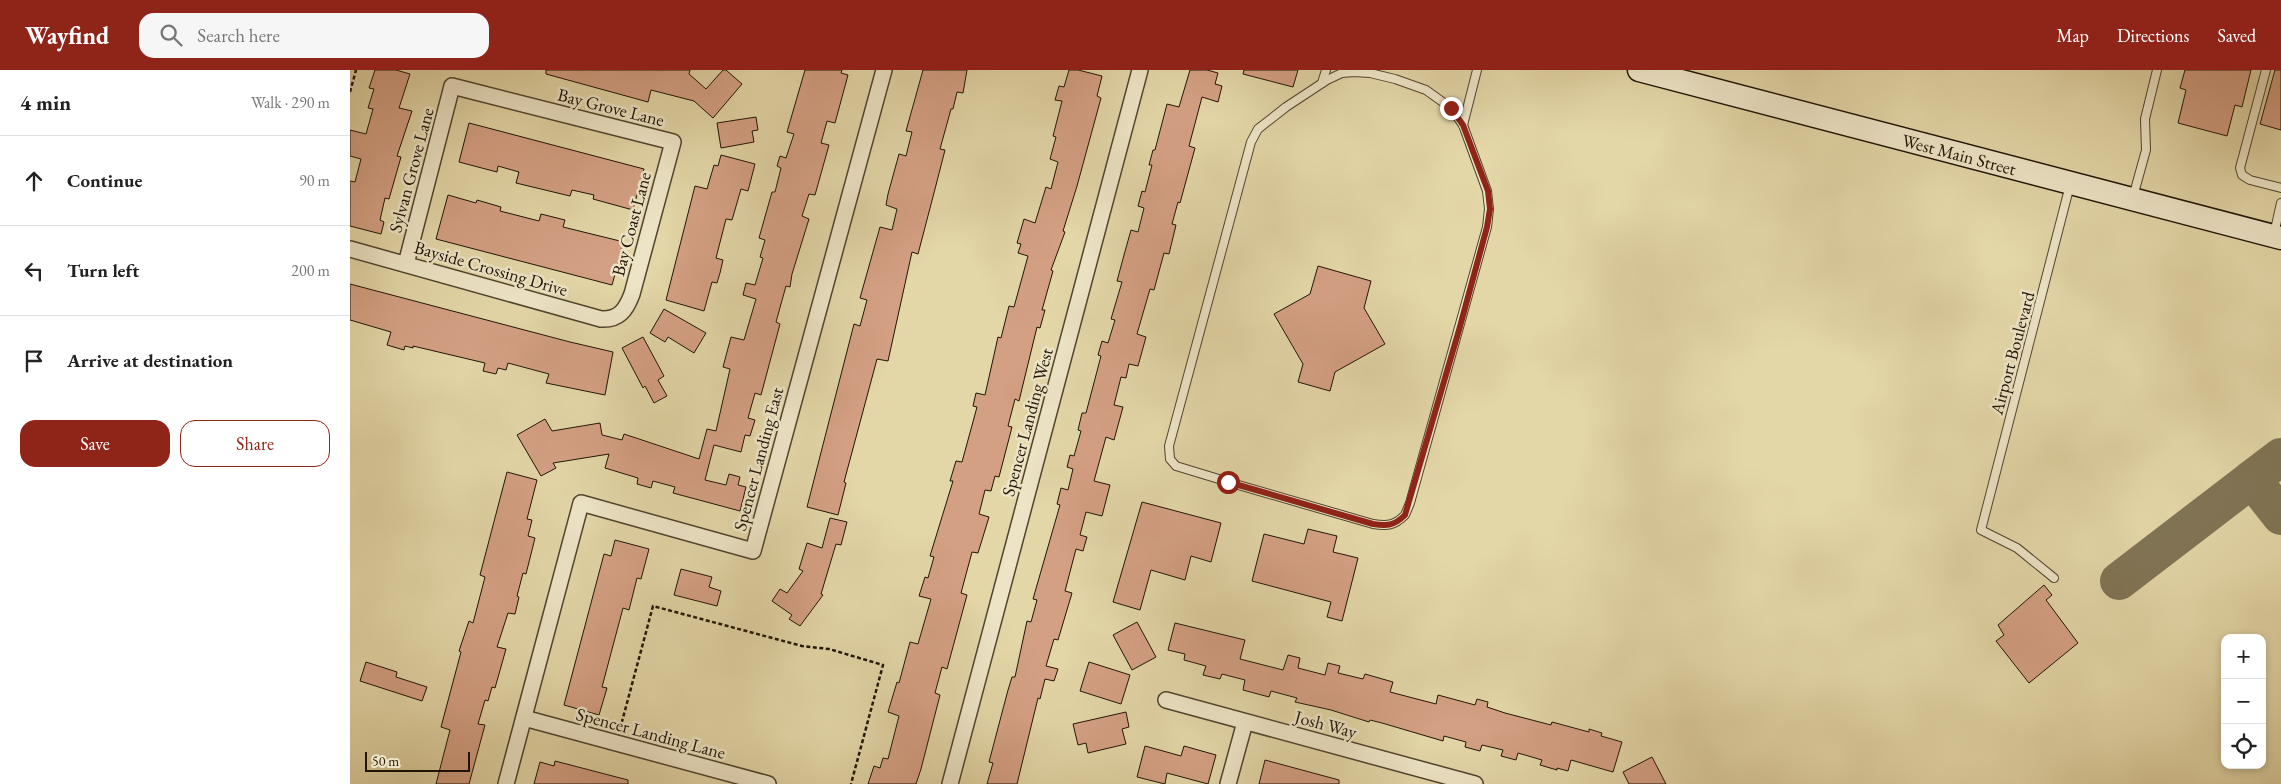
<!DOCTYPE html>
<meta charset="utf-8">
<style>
:root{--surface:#fff;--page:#f6f6f6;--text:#222;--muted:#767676;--line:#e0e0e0;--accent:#8f2418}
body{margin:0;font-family:"EB Garamond",serif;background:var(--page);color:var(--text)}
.controls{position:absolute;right:15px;bottom:15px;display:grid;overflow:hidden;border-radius:10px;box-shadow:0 2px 8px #0003}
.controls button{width:45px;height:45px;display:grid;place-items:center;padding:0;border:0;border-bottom:1px solid var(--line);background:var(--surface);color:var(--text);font:25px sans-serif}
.scale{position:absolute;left:15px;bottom:12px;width:105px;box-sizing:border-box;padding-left:5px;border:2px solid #1f1406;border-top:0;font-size:14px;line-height:18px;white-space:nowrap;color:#1f1406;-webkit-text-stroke:4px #ede4c6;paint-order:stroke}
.stop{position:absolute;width:15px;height:15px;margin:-11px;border:4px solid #8f2418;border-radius:50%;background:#fff}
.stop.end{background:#8f2418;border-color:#fff;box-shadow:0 1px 5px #0008}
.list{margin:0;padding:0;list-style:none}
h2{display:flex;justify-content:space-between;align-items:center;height:65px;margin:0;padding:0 20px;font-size:21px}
h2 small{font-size:16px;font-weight:400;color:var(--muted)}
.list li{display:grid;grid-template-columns:32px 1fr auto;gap:15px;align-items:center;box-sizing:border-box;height:90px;padding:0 20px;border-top:1px solid var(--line)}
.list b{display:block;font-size:19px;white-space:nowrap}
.list em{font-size:16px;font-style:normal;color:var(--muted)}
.actions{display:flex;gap:10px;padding:15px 20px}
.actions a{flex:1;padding:11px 0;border:1px solid var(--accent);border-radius:15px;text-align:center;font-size:18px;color:var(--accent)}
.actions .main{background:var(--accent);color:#fff}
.icon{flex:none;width:28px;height:28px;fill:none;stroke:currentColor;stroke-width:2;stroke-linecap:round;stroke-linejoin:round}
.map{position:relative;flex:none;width:1931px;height:714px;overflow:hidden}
header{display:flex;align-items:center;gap:30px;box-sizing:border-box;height:70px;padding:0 25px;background:var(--accent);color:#fff}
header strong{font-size:24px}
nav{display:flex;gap:28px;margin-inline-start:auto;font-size:18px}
.search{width:350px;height:45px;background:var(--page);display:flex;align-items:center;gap:12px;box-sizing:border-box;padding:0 18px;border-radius:15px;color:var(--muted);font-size:19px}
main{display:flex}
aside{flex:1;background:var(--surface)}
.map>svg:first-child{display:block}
</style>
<header>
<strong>Wayfind</strong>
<div class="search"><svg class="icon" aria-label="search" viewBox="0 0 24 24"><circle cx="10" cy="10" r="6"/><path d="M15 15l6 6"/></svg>Search here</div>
<nav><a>Map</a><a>Directions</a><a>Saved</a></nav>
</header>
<main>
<aside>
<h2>4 min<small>Walk · 290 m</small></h2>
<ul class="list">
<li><svg class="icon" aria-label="ahead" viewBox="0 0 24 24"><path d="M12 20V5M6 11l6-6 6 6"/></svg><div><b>Continue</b></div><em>90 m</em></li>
<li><svg class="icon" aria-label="left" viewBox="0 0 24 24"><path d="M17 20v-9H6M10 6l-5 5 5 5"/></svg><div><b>Turn left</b></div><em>200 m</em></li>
<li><svg class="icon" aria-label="arrive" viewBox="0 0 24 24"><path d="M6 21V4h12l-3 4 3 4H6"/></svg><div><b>Arrive at destination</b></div></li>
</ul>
<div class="actions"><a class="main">Save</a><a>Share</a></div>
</aside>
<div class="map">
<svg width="1931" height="714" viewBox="0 0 1931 714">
<rect width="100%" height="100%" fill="#e3d6a7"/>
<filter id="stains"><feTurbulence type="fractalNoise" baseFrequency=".004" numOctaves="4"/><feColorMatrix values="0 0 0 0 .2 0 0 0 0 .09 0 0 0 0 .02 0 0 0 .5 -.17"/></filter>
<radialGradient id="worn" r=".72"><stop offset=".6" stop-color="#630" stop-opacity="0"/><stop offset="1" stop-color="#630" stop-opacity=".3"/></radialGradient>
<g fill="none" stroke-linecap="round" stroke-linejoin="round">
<g stroke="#817556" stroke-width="38">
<path d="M1931 387 1902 409 1931 446"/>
<path d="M1769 511 1902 409"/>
</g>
</g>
<g fill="#d4a084" stroke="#1f1406">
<path d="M25 0H46L60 4 49 38 62 41 47 86 51 87 39 129 35 128 30 150 34 152 31 164 0 156V111L5 112 11 89 0 86V60L16 64 23 39 18 38 24 19 19 18Z"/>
<path d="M196 0H340L339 4 356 19 373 0H376L392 14 363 48 344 31 301 20 298 32 196 4Z"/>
<path d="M455 0H492L491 3 498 5 485 53 477 51 471 73 479 75 465 125 459 124 452 146 459 149 442 204 440 217 436 216 426 252 430 254 411 325 405 323 398 348 405 350 400 366 395 365 391 382 364 375 355 410 376 415 379 404 390 407 388 415 396 417 390 441 323 423 325 417 303 411 301 418 287 414 288 408 255 398 259 384 203 393 206 398 191 406 167 365 195 349 202 361 250 353 252 365 272 370 274 364 349 389 357 359 366 361 380 299 373 297 381 267 394 270 406 229 393 225 396 213 405 215 413 188 410 187 415 170 409 168 422 122H425L431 98 427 96 430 86 436 88 444 64 437 62Z"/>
<path d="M573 0H617L613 23 607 22 603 39H601L590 79 595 80 585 119 568 184 562 182 538 291 527 289 494 412 496 413 488 445 457 437 504 254 510 256 517 230 510 228 530 157 542 160 547 139 536 135 538 124 549 84 556 86 562 62 556 61Z"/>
<path d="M719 0H728L752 6 747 26 751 28 727 116 713 161 715 162 701 200 703 201 692 240H695L690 258 687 257 669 331 665 329 658 356 662 357 649 407 645 406 641 421 635 420 629 444 639 447 628 483 622 482 611 523 617 525 597 599 592 597 585 623 590 625 571 699 566 714H518L524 696 530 698 533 688 538 689 549 646 538 642 547 612 549 613 560 572 568 574 581 529 569 526 575 507 578 508 584 487 580 486 603 411H600L606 391 612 392 627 337 623 336 626 323 635 325 648 267 651 268 659 236 664 237 678 186 668 183 671 174 667 173 674 149 685 153 696 117 701 119 708 92 700 89 706 67 703 66 712 31 705 30 709 16 714 17Z"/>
<path d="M840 0H857L868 3 865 14 872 16 868 32 852 27 839 76 845 78 830 133 828 132 822 154 826 155 819 184 814 183 804 220 800 219 787 264 796 267 788 296 779 294 776 308 771 307 764 335 773 337 764 370 756 367 744 411 760 415 752 446 736 442 730 465 737 467 733 481 726 479 715 521 722 523 708 570 704 569 696 596 708 599 704 611 695 609 690 629 688 628 667 714H637L643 693 639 692 658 620 662 607H665L677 551 681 552 687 530 683 529 710 435 707 434 711 418 718 420 723 399 717 397 720 385 724 386 731 361 728 360 732 343H736L751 286 748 285 752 271 758 273 765 250 761 249 772 212 767 211 774 185 781 160 788 162 794 138 788 136 792 121 795 122 802 95H799L803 80H805L817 34 829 37Z"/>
<path d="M894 0H948L943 17 893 4Z"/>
<path d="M1835 0H1901L1892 37 1885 35 1877 66 1828 53 1836 20 1830 18Z"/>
<path d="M1925 0H1931V60L1910 54Z"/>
<path d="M406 47 408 60 402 61 404 72 371 78 367 53Z"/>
<path d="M119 53 294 99 283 140 243 129 244 125 222 120 220 126 166 113 169 102 148 96 147 102 109 92Z"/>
<path d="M371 85 405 94 398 121 391 119 382 150 376 149 366 188 373 190 370 203 367 213 362 212 354 241 316 230 345 116 357 119 364 95 368 96Z"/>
<path d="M98 125 126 133 127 130 151 137 150 141 189 151 191 144 215 150 213 157 274 172 262 215 86 169Z"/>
<path d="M968 196 1021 211 1014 238 1035 274 985 302 980 321 948 312 953 294 924 244 960 224Z"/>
<path d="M0 214 220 272 263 282 255 325 196 313 199 304 158 293 156 300 148 298 146 304 133 301 135 293 63 276V278L55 276 54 280 37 275 41 262 0 250Z"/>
<path d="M314 239 356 263 344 283 318 267 315 272 300 263Z"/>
<path d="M293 267 314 306 308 310 317 326 304 333 295 316 293 318 272 278Z"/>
<path d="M157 402 187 410 177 449 182 450 178 466 185 468 176 504 173 503 167 526 169 527 165 544 158 543 147 577 156 579 145 618 142 617 138 631 135 630 128 654 135 655 119 714H86L100 660 91 657 111 582 109 581 119 551 123 553 135 507 130 505Z"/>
<path d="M792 432 871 453 861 492 841 486 835 510 801 500 790 540 763 532Z"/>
<path d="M480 448 497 452 491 475 486 474 471 524 473 525 450 556 439 549 442 545 422 531 430 519 437 523 453 501 449 499 457 473 472 478Z"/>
<path d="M958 459 987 466 983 482 1008 488 992 551 977 547 981 532 902 511 914 464 954 474Z"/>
<path d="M265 470 299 479 291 509 287 508 279 540 273 538 252 617 257 618 249 645 214 635 254 484 261 486Z"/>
<path d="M331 499 362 507 359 517 371 521 367 536 324 525Z"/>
<path d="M1694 515 1702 525 1696 530 1728 573 1679 613 1646 571 1654 565 1648 555Z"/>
<path d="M787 552 806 587 782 600 763 565Z"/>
<path d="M825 553 895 570 890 589 933 600 938 585 950 588 948 598 975 605 978 593 990 596 988 603 1013 609 1015 604 1043 612 1040 622 1086 634 1088 625 1125 635 1127 629 1138 632 1137 637 1155 643 1201 655 1202 652 1239 662V659L1252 663 1251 666 1272 672 1263 702 1221 690 1218 701 1207 698V700L1190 695 1192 690 1168 683 1166 690 1151 686 1153 680 1132 675 1130 681 1115 677 1116 672 1094 666 1093 671 1032 653 1020 650 1019 652 981 640 945 632 947 628 921 621 919 627 893 620 895 610 872 604 870 609 853 605 856 596 834 590 835 584 818 580Z"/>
<path d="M16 592 47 602 46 607 77 617 72 631 10 611Z"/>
<path d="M739 592 780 605 771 634 730 621Z"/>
<path d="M776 642 779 657 772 659 776 674 738 683 736 673 728 675 723 654Z"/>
<path d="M795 676 831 686 834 676 866 685 858 714 817 703 815 714 787 707Z"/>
<path d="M1302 687 1316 714H1279L1273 702Z"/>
<path d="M915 690 989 710V714H909Z"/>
<path d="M205 691 278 710V714H184L190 692 204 696Z"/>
</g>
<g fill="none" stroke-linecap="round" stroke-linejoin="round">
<defs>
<g id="lane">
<path d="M1916 0 1890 98 1892 105 1900 110 1931 118"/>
<path d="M972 13 976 0"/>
<path d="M1113 55 1127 0"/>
<path d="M1783 127 1796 80 1795 49 1807 0"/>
<path d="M1924 164 1931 133"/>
<path d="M872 410 826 396 820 389 819 376 901 72 908 59 936 37 977 10 992 3 1004 2 1020 3 1045 9 1076 20 1101 38 1113 55 1137 121 1139 139 1137 157 1060 433 1055 445C1044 456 1037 456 1023 454L878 412"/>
<path d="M1704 508 1667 478 1631 460 1720 115"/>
</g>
<g id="street">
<path d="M0 179 251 249C269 250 276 240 282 224L323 72 102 16 56 194"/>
<path d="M816 630 1125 714"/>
<path d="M174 648 418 714"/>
<path d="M156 714 231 433 403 481 534 0"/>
<path d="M600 714 790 0"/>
<path d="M878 714 895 652"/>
</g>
<g id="secondary">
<path id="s1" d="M1289 0 1931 168"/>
</g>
</defs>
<use href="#lane" stroke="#50442e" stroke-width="10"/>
<use href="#street" stroke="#50442e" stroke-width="18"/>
<use href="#secondary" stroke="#1f1406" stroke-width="25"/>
<g stroke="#1f1406" stroke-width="2.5" stroke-dasharray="4 2.5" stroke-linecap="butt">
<path d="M0 22 6 0"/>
<path d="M270 659 303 536 452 576 479 579 533 595 501 714"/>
</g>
<use href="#lane" stroke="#ede4c6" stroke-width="8"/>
<use href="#street" stroke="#ede4c6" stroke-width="15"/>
<use href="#secondary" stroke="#ede4c6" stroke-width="22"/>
</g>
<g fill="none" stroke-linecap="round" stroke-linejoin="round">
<path stroke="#8f2418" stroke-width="6" d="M878 412 1023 454C1037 456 1044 456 1055 445L1109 260 1137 157 1140 139 1138 121 1113 55 1101 38"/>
</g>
<g text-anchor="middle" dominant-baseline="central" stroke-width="5" stroke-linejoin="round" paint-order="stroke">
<g font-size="18" fill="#1f1406" stroke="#ede4c6">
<text transform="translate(261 37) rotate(14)">Bay Grove Lane</text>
<text stroke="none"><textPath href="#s1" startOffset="331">West Main Street</textPath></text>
<text transform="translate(61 100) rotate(-75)">Sylvan Grove Lane</text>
<text transform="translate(281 154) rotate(-75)">Bay Coast Lane</text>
<text transform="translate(141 198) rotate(16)">Bayside Crossing Drive</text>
<text transform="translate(1662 283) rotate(-75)">Airport Boulevard</text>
<text transform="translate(677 352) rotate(-75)">Spencer Landing West</text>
<text transform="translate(408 389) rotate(-75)">Spencer Landing East</text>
<text transform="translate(976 654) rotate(15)">Josh Way</text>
<text transform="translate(301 663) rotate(15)">Spencer Landing Lane</text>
</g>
</g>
<rect width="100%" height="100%" filter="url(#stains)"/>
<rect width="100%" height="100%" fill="url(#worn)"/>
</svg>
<div class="controls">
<button>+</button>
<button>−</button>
<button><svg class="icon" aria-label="locate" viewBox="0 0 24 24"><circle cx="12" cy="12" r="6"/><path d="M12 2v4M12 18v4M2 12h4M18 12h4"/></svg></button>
</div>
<div class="scale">50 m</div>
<div class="stop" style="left:878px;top:412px"></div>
<div class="stop end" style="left:1101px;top:38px"></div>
</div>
</main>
